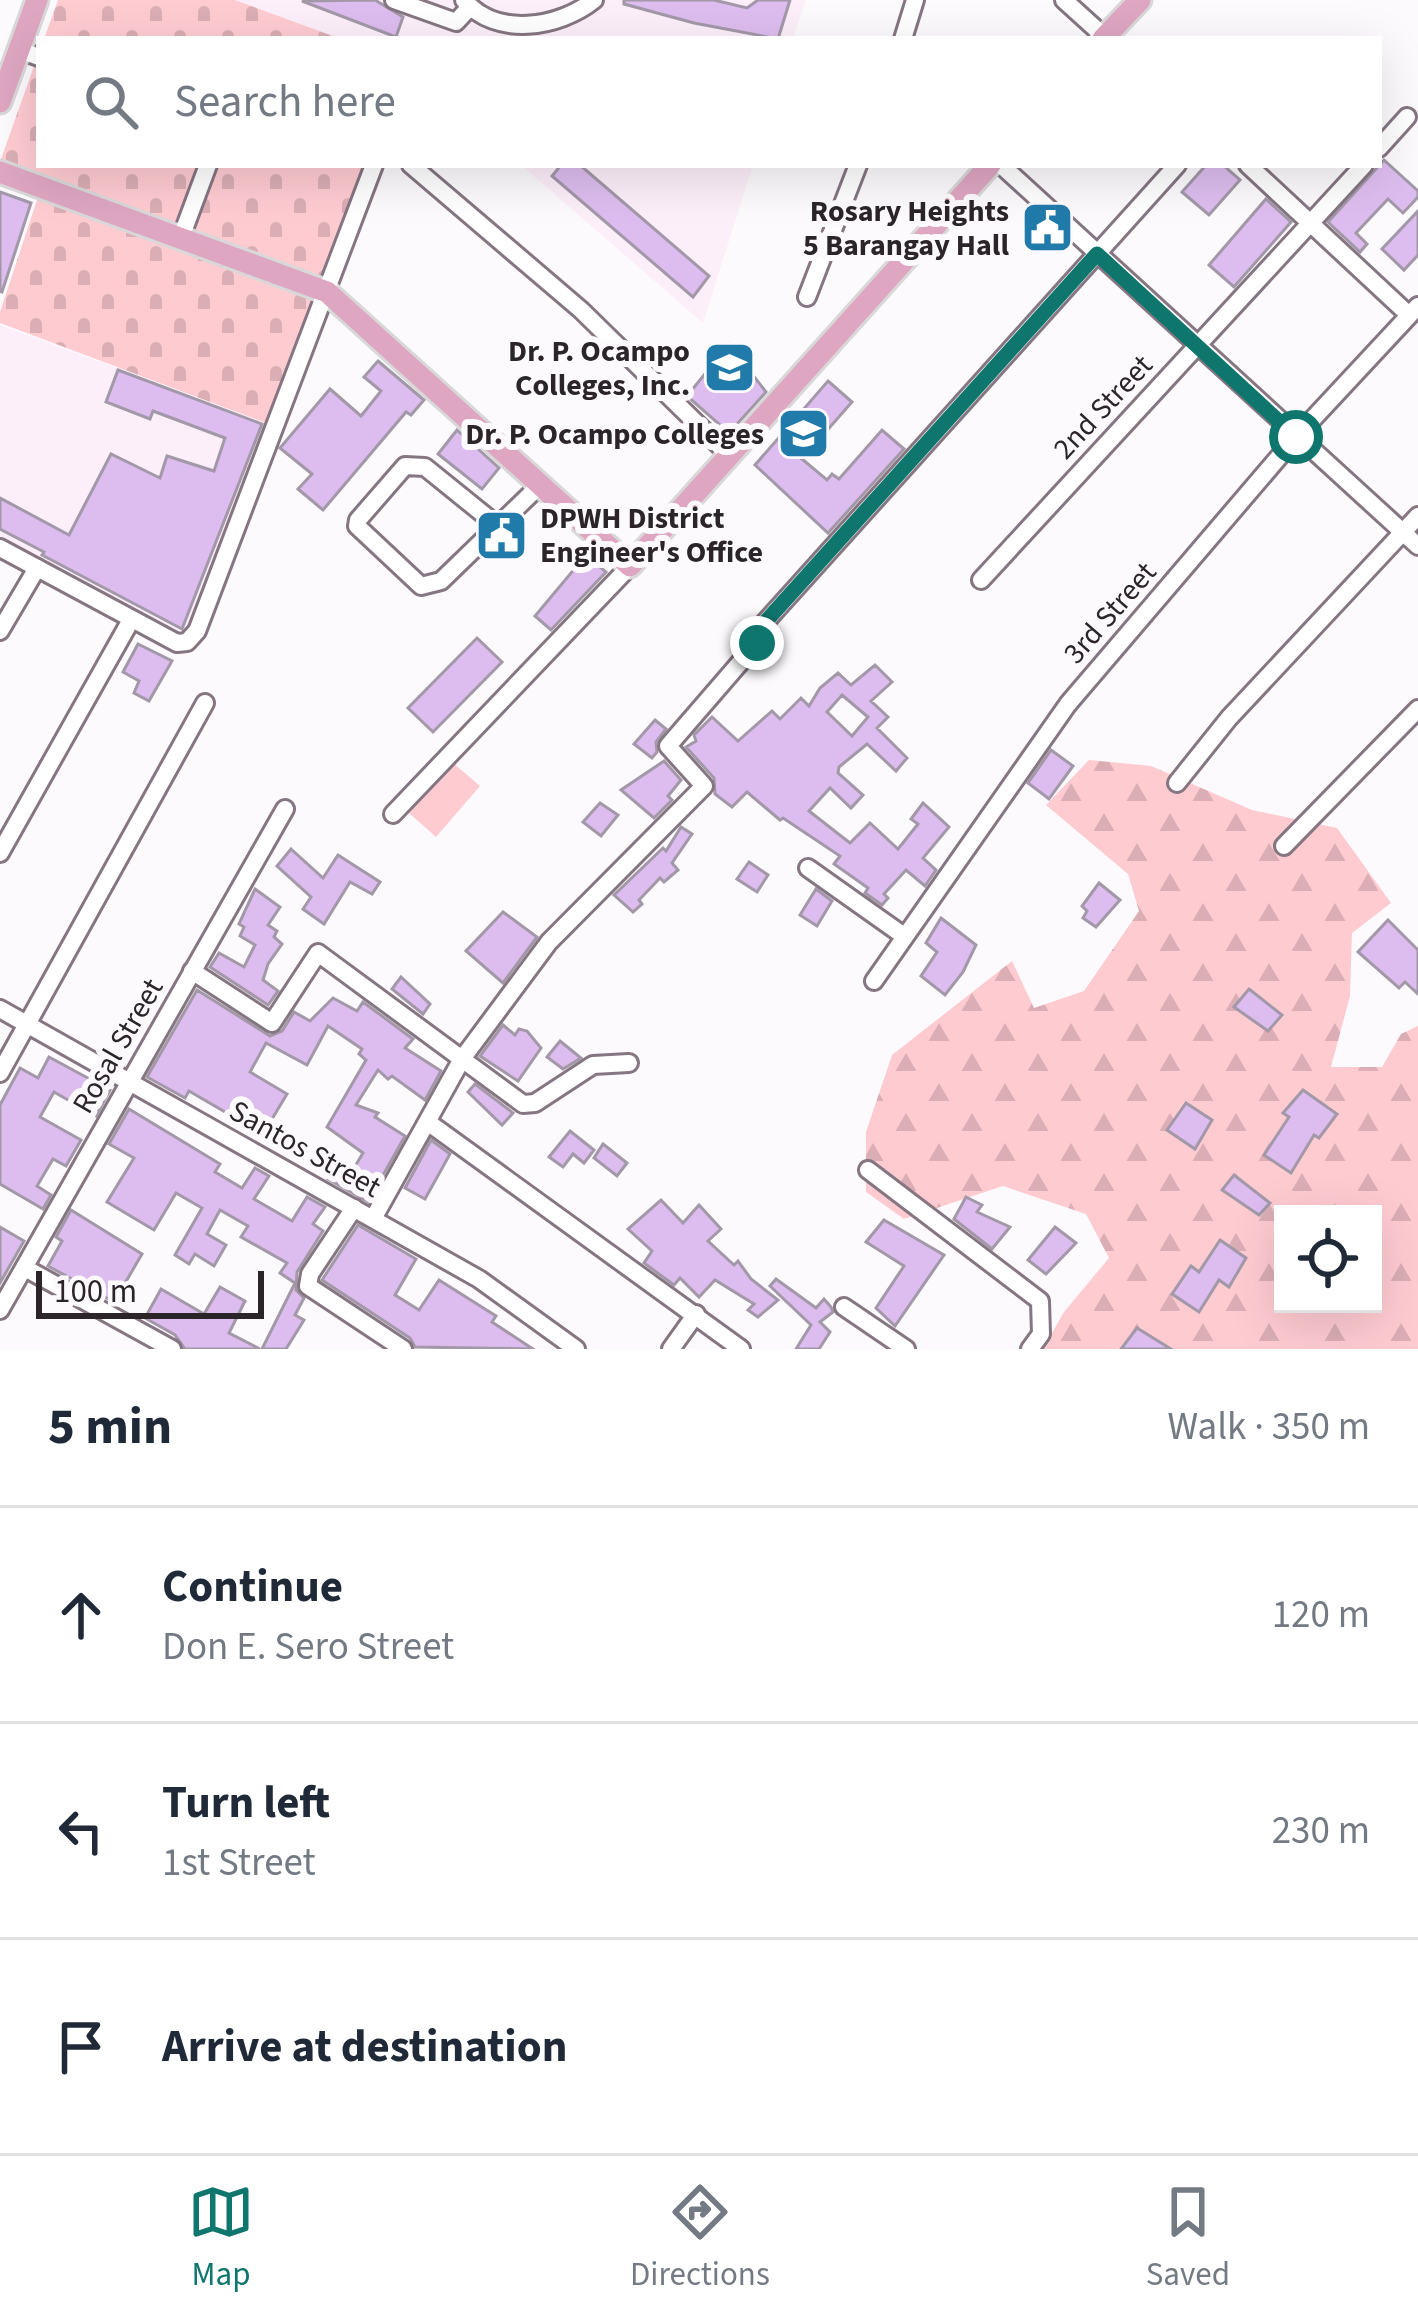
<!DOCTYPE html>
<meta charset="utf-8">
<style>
:root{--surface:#fff;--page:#f6f6f7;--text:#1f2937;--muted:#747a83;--line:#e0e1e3;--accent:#0f766e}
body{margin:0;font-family:"Source Sans 3",sans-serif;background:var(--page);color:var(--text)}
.controls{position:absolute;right:36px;bottom:36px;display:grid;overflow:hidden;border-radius:0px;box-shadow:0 12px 48px #0002}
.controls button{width:108px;height:108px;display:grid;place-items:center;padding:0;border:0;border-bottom:3px solid var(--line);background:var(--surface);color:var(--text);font:60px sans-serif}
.scale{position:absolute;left:36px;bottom:30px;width:228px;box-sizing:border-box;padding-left:12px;border:6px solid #2b252a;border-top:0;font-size:33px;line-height:42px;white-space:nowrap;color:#2b252a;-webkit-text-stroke:9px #fdfafd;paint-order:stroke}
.stop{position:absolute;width:36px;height:36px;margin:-27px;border:9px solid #0f766e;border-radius:50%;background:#fff}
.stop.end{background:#0f766e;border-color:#fff;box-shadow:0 3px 12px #0008}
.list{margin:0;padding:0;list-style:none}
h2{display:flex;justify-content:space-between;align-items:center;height:156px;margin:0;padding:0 48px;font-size:51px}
h2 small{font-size:39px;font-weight:400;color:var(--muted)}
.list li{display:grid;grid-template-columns:78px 1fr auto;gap:36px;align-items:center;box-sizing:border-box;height:216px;padding:0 48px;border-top:3px solid var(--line)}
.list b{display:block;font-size:45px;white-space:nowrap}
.list p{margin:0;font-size:39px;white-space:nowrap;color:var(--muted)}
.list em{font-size:39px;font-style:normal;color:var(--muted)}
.icon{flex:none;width:66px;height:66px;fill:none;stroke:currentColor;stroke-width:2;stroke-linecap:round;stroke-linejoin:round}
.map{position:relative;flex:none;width:1418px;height:1349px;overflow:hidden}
.search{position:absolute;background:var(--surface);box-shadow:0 12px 48px #0002;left:36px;right:36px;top:36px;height:132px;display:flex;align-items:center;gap:30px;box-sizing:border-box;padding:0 42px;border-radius:0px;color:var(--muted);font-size:45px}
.sheet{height:804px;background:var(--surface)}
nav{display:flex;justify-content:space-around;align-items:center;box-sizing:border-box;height:168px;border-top:3px solid var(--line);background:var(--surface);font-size:33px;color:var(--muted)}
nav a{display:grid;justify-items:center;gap:6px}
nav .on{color:var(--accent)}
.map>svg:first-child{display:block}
</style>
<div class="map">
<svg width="1418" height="1349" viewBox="0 0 1418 1349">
<defs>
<pattern id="forest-firs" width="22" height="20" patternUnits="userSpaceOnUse" patternTransform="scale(3)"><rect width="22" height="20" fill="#fecbd1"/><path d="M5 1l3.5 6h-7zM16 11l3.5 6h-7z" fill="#daaeb4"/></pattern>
<pattern id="cemetery-stones" width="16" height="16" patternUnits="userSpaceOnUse" patternTransform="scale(3)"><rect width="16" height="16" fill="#fecbd1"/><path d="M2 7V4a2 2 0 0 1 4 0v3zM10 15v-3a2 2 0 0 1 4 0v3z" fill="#daaeb4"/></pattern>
</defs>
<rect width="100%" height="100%" fill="#fdfafd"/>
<g fill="#fdeffa">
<path d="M235 0H806L793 39H341Z"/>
<path d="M521 165H753L703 323Z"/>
<path d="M0 325 266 423 193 629 178 636 0 538Z"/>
</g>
<path fill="url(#forest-firs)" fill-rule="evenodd" d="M1089 760 1151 766 1252 810 1337 828 1391 903 1352 933 1350 996 1331 1067H1382L1401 1034 1418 1026V1349H1043L1064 1312 1109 1258 1086 1214 1003 1186 904 1219 866 1192V1132L892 1055 1012 961 1034 1008 1084 991 1139 911 1128 874 1046 805ZM1283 1214H1373V1304H1283Z"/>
<g fill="url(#cemetery-stones)">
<path d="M58 0H235L341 39H44Z"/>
<path d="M39 52V165H366L325 277 0 162Z"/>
<path d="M38 197 318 299 271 425 0 323V312Z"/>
</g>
<path fill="#fecbd1" d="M453 763 480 786 436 837 409 813Z"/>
<g fill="#ddbdef" stroke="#a298a8" stroke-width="3" fill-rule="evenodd">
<path d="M375 0 403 17 396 37 302 1Z"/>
<path d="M624 0H714L747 8 758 0H790L778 39 694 23 624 4Z"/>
<path d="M1384 160 1418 191V197L1403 213 1388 199 1356 233 1367 244 1360 252 1328 222Z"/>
<path d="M561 165H580L709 276 693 297 552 176Z"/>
<path d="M1206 165H1223L1240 180 1209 215 1182 192Z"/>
<path d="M0 192 31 203 2 292 0 291Z"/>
<path d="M1266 199 1291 222 1234 287 1209 265Z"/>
<path d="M1418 211V255L1404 270 1382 249Z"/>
<path d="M729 344 766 392 729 433 687 396Z"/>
<path d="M378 361 424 400 411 415 406 412 323 510 298 489 312 474 280 448 330 389 361 416 381 391 364 377Z"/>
<path d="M118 370 262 424 182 629 42 555 44 552 0 529V498L69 535 111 454 160 478 167 456 214 471 225 438 153 411 150 419 106 402Z"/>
<path d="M828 381 852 402 802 459 827 480 832 474 839 479 882 430 904 449 828 533 755 465Z"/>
<path d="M457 430 499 468 482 489 438 454Z"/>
<path d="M586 555 606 572 551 630 535 616Z"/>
<path d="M477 638 502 662 433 732 408 708Z"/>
<path d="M138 644 172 661 149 701 134 693 139 681 123 672Z"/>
<path d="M875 665 892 682 871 701 888 717 877 728 907 758 896 771 867 744 839 767 838 773 863 795 851 808 830 788 809 811 850 843 870 823 898 849 918 824 911 819 923 803 949 827 923 858 936 870 925 886 906 870 884 894 888 898 882 905 865 893 868 888 834 864 840 856 783 818 780 820 747 792 732 807 715 794 714 778 686 747 696 741 694 735 712 717 738 741 772 711 780 719 801 698 809 706 820 688 838 673 851 685ZM842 695 868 717 852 736 827 712Z"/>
<path d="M655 720 666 729 656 742 657 752 652 758 634 744Z"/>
<path d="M1051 750 1073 766 1049 799 1028 783Z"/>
<path d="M664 761 681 780 668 796 672 800 654 818 621 790Z"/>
<path d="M600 803 618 815 601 836 583 822Z"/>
<path d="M681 827 692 834 672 863 678 870 664 882 660 878 639 900 642 904 633 912 614 895 663 848 666 851Z"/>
<path d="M291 849 323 878 338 855 380 882 372 894 350 882 324 924 303 909 311 897 277 866Z"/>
<path d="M749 862 768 875 757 892 737 879Z"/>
<path d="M1099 883 1120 900 1096 927 1083 918 1087 911 1082 906Z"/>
<path d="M255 889 280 907 268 925 277 931 274 937 282 944 268 964 263 980 278 991 268 1005 210 967 219 953 244 967 255 945 240 936 244 927 239 924Z"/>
<path d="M816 889 832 901 817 926 800 915Z"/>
<path d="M503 912 537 937 503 983 466 951Z"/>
<path d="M941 918 976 945 963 972 945 995 921 976 937 952 926 943Z"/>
<path d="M1388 920 1418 950V994L1405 982 1399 988 1358 952Z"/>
<path d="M401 977 430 1004 423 1014 392 989Z"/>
<path d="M1249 989 1282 1015 1268 1031 1234 1007Z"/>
<path d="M197 990 270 1036 282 1031 294 1012 310 1021 333 998 357 1011 363 1002 413 1039 405 1048 441 1071 425 1100 392 1076 388 1079 378 1070 356 1105 378 1113 375 1117 405 1136 368 1202 328 1179 337 1165 351 1173 363 1153 327 1127 366 1060 359 1054 362 1049 328 1026 307 1065 266 1043 250 1072 287 1094 263 1134 189 1091 185 1098 147 1077Z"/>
<path d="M503 1025 515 1035 519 1029 527 1031 541 1048 518 1081 480 1056Z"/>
<path d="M560 1041 581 1058 563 1069 547 1057Z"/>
<path d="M49 1057 110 1090 96 1116 54 1092 40 1117 81 1140 66 1166 53 1159 37 1186 51 1195 43 1209 0 1184V1105L20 1068 38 1078Z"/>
<path d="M475 1084 513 1113 502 1125 468 1092Z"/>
<path d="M1303 1090 1337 1114 1319 1138 1314 1135 1291 1173 1264 1155 1289 1117 1283 1113Z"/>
<path d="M1186 1103 1212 1120 1195 1149 1167 1130Z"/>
<path d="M129 1109 220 1164 215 1172 242 1188 255 1168 269 1176 254 1199 292 1221 307 1197 325 1207 313 1224 323 1231 297 1272 296 1290 304 1298 295 1315 304 1320 286 1349H262L295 1283 280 1273 287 1263 241 1237 248 1226 220 1210 207 1234 226 1245 214 1266 195 1254 189 1264 175 1255 202 1208 176 1193 154 1230 107 1202 134 1158 109 1144Z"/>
<path d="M570 1131 594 1150 584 1163 573 1154 563 1167 549 1157Z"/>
<path d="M431 1140 450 1154 425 1199 405 1188Z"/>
<path d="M603 1144 627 1163 617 1176 594 1158Z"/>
<path d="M1234 1175 1270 1203 1259 1215 1222 1190Z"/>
<path d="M966 1197 982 1205 977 1212 1010 1227 992 1249 954 1219Z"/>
<path d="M661 1200 683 1223 699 1205 721 1229 708 1241 734 1265 738 1261 751 1279 778 1300 758 1317 748 1310 754 1304 715 1280 699 1297 680 1278 674 1285 644 1263 652 1251 628 1229Z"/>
<path d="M71 1210 142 1254 114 1302 48 1266 62 1241 56 1237Z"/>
<path d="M884 1220 944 1255 895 1326 876 1308 904 1266 866 1242Z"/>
<path d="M358 1225 416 1259 395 1295 419 1310 439 1280 496 1316 492 1322 533 1349 415 1347 410 1338 322 1280Z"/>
<path d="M0 1227 24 1241 0 1283Z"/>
<path d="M1055 1227 1076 1243 1046 1274 1028 1260Z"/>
<path d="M1220 1240 1246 1258 1229 1287 1219 1280 1199 1312 1172 1294 1191 1266 1199 1272Z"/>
<path d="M776 1279 816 1308 824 1299 831 1307 833 1312 820 1322 830 1332 819 1349H796L811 1325 770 1286Z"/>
<path d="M220 1287 245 1301 229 1333 260 1349H185L175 1335 145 1318 161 1289 204 1314Z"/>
<path d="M1137 1328 1171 1349H1121Z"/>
</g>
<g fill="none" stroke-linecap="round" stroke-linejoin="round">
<defs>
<g id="minor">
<path d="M394 0 456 22 470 7"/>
<path d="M464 0C496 38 559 28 594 0"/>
<path d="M1064 0 1107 39"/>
<path d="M903 39 915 0"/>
<path d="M19 50 39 57"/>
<path d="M1379 148 1407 117"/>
<path d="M411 165 581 310 729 455"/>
<path d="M1001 165 1418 546"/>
<path d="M1248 165 1409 315"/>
<path d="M180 240 208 165"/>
<path d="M807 297 858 165"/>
<path d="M498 526 425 467 405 466 358 520 357 526 421 586 441 581 540 485"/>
<path d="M0 548 177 643 187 642 197 631 374 165"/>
<path d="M981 580 1364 165"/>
<path d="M0 631 37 568"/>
<path d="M1177 783 1229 718 1418 516"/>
<path d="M393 814 630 566"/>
<path d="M1284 846 1418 709"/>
<path d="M0 853 131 620"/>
<path d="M808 868 904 936"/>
<path d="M192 971 272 1023 318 953 523 1104 535 1103 593 1065 629 1063"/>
<path d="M874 981 1068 704 1296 437 1418 306"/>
<path d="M0 1009 479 1279 576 1349"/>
<path d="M0 1073 205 703"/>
<path d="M429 1123 741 1349"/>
<path d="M868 1170 1040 1301 1041 1334 1030 1349"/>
<path d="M354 1208 310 1274 308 1286 403 1349"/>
<path d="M374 1217 462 1059 549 942 704 786 668 746 757 643 759 629 1177 165"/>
<path d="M25 1268 172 1349"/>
<path d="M844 1307 906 1349"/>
<path d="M0 1310 285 809"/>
<path d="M671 1349 696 1314"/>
</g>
<g id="major">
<path d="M1103 39 1140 0"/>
<path d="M0 102 37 0"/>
<path d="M0 172 327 292 630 566 990 165"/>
</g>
</defs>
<use href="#minor" stroke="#857682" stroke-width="22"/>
<use href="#major" stroke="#d9d8d9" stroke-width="27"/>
<use href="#minor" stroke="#fff" stroke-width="16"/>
<use href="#major" stroke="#dea6c1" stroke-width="21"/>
</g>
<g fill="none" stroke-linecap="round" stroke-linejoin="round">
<path stroke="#0f766e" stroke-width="15" d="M757 643 759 629 1097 254 1296 437"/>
</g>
<defs>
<symbol id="civic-square" viewBox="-11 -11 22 22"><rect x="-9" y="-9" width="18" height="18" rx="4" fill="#217baa" stroke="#fdfafd"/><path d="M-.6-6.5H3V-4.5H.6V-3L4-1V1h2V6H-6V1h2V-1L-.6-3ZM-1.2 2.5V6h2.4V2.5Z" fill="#fff"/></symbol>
<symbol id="university-square" viewBox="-11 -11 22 22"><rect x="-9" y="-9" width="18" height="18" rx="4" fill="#217baa" stroke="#fdfafd"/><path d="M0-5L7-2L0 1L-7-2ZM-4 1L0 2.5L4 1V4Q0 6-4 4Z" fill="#fff"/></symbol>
</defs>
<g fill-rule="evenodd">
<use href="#civic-square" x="1018" y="198" width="59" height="59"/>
<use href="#university-square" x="700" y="338" width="59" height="59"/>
<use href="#university-square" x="774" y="404" width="59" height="59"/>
<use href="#civic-square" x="472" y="506" width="59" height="59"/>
</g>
<g text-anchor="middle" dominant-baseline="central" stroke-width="12" stroke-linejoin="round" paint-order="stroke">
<g font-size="30" font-weight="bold" fill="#2b252a" stroke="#fdfafd" text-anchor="end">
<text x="1009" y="211">Rosary Heights<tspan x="1009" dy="34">5 Barangay Hall</tspan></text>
<text x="690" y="351">Dr. P. Ocampo<tspan x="690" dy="34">Colleges, Inc.</tspan></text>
<text x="764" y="434">Dr. P. Ocampo Colleges</text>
<text x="540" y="518" text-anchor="start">DPWH District<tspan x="540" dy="34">Engineer's Office</tspan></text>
</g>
<g font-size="30" fill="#2b252a" stroke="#fdfafd">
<text transform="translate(1103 407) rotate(-47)">2nd Street</text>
<text transform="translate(1110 613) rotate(-49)">3rd Street</text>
<text transform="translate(118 1046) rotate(-60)">Rosal Street</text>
<text transform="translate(305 1149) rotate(29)">Santos Street</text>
</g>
</g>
</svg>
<div class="controls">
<button><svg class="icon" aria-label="locate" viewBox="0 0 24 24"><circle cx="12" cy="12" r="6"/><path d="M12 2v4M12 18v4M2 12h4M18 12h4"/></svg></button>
</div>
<div class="scale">100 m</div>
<div class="stop" style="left:1296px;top:437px"></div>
<div class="stop end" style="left:757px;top:643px"></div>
<div class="search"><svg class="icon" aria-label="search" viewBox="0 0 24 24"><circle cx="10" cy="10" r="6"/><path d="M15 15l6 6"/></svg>Search here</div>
</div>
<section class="sheet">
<h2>5 min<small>Walk · 350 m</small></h2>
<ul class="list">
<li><svg class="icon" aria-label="ahead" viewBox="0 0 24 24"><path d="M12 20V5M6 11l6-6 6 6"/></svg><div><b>Continue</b><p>Don E. Sero Street</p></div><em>120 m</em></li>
<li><svg class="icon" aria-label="left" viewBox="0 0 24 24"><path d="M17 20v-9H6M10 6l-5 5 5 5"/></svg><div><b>Turn left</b><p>1st Street</p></div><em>230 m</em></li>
<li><svg class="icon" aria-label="arrive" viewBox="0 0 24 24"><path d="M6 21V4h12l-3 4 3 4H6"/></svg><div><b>Arrive at destination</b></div></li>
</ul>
</section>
<nav>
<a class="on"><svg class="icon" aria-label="map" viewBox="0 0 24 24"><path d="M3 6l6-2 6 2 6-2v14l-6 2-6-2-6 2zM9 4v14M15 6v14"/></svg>Map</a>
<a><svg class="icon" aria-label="directions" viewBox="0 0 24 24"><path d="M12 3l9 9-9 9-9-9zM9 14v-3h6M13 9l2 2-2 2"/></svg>Directions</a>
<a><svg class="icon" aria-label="saved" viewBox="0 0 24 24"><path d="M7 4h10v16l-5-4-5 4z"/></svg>Saved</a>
</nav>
